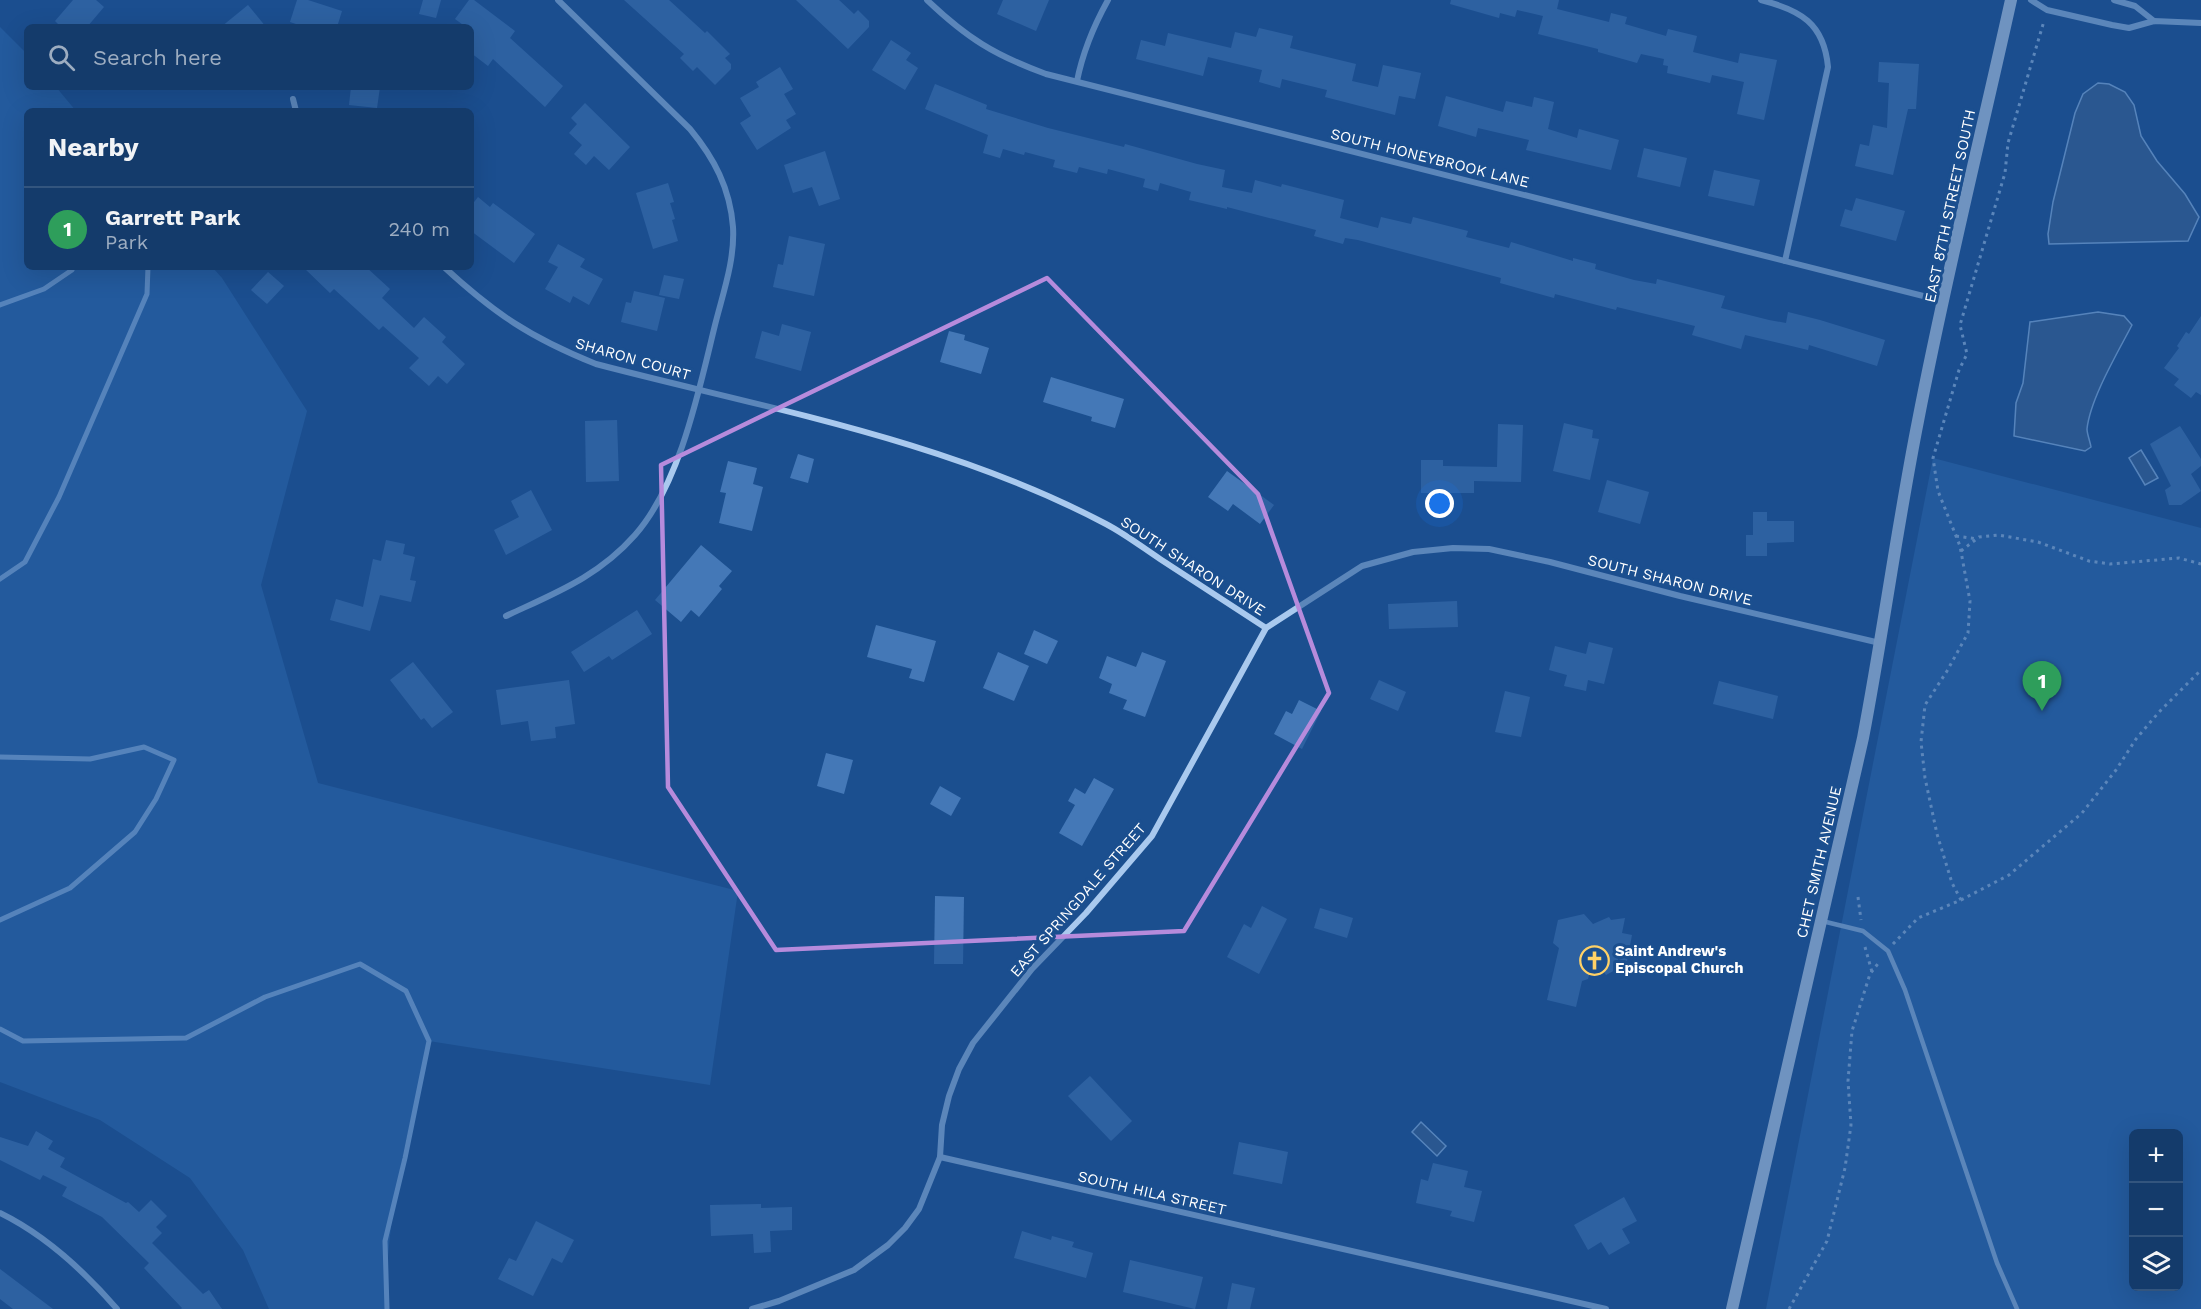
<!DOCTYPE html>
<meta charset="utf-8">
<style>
:root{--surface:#143b6b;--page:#214673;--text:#f1f3f6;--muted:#9dadc1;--line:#33557e;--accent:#e69b98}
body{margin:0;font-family:"Work Sans",sans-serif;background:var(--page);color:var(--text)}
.controls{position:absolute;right:18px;bottom:18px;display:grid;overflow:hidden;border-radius:9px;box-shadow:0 6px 24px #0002}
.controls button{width:54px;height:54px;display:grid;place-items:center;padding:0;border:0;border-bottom:2px solid var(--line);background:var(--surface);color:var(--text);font:30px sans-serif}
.you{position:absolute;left:1440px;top:504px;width:21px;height:21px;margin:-15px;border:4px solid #fff;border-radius:50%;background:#1a73e8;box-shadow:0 0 0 9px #1a73e833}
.badge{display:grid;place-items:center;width:39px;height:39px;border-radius:50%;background:var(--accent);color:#fff;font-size:20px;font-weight:700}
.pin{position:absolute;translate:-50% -50px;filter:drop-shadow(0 2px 3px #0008)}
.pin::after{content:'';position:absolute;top:32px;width:21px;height:18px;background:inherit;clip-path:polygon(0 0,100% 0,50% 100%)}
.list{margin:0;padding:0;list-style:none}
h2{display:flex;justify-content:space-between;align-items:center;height:78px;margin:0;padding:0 24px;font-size:26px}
h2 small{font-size:20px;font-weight:400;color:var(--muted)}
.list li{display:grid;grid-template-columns:39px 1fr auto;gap:18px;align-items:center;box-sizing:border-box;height:84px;padding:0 24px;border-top:2px solid var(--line)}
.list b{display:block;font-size:22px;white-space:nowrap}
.list p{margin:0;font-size:20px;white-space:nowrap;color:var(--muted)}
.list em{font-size:20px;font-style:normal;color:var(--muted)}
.icon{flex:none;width:33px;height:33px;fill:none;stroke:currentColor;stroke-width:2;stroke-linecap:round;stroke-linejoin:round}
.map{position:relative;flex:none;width:2201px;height:1309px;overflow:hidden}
.search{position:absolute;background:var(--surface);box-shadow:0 6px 24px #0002;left:24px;top:24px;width:450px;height:66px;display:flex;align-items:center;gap:15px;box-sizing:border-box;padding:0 21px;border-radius:9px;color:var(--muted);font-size:22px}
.panel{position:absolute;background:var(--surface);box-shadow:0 6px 24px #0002;left:24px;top:108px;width:450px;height:162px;border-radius:9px}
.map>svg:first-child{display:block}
</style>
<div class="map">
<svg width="2201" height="1309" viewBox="0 0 2201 1309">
<rect width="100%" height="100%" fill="#1b4f8f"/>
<g fill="#2e69ad" fill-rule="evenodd">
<path d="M0 27 27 54V87H56L76 111H27V267H212L222 278 307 411 261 585 318 783 738 891 710 1085 429 1041C409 1129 384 1219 387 1309H269L243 1250 190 1178 100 1120 0 1082Z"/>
<path d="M1933 458 2201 528V1309H1766ZM2134 1134H2178V1286H2134Z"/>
</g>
<g fill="#3c6290" stroke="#9cc4f0" stroke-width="1.5">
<path d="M2098 83 2109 84 2125 92 2134 105 2141 136 2157 161 2185 194 2199 217 2188 241 2049 244 2048 234 2053 202 2075 113 2083 94Z"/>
<path d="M2098 312 2124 316 2132 325C2118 352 2090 399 2087 429 2087 434 2090 441 2091 447L2085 451 2014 436 2016 403 2023 383 2030 322Z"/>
<path d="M2141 450 2158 478 2145 485 2129 458Z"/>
<path d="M1421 1122 1446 1146 1437 1156 1412 1132Z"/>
</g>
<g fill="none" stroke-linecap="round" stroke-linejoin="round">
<g stroke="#9cc4f0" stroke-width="5">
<path d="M0 305 44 289 72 270 73 267"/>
<path d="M0 579 25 562 59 497 147 294 148 267"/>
<path d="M0 757 90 759 144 747 174 760 156 799 135 832 70 888 0 920"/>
<path d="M0 1029 23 1041 186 1038 265 997 360 964 406 991 429 1041 405 1158 385 1241 387 1309"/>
</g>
</g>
<g fill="#4478b7">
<path d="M73 0H96L104 7 87 27H61L55 21Z"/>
<path d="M297 0H308L342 11 337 27H305L290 22Z"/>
<path d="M423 0H441L436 18 419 14Z"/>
<path d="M469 0H474L515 31 510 38 563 86 545 107 493 59 488 66 471 53V27H466L455 19Z"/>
<path d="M624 0H669L705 33 707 31 730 54 725 58 731 64V69L715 85 697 67 693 71 680 58 684 54Z"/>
<path d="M796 0H839L854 14 858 10 869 21V27L848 49Z"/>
<path d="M1003 0H1049L1036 31 997 14Z"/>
<path d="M1451 0H1559L1557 9 1609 22 1611 13 1627 17 1625 24 1666 36 1668 29 1697 36 1693 52 1738 63 1740 53 1777 60 1764 120 1737 114 1744 82 1712 75 1710 83 1667 73 1668 66 1663 65 1664 59 1641 54 1637 63 1598 52V49L1538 34 1543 16 1517 10 1515 17 1500 13 1499 18 1450 4Z"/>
<path d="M248 5 266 27H221Z"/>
<path d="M1259 28 1293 36 1290 48 1356 64 1352 81 1378 87 1383 65 1421 73 1415 99 1399 96 1395 115 1325 97 1327 90 1282 79 1280 88 1259 82 1262 70 1208 57 1203 76 1136 59 1141 40 1165 46 1168 33 1231 48 1235 32 1256 37Z"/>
<path d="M891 40 911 53 906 60 918 68 905 90 872 70Z"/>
<path d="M1879 62 1919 64 1916 109H1908L1893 175 1855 166 1860 144 1869 146 1873 125 1887 128 1889 83 1878 82Z"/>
<path d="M780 67 793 89 784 94 796 114 786 120 791 128 757 150 740 123 751 116 740 98 759 87 756 82Z"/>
<path d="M935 84 987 105 986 109 1048 128 1124 147 1125 144 1197 164 1225 170 1222 187 1252 193 1255 180 1281 187 1282 184 1344 200 1340 218 1378 228 1381 217 1411 224 1413 217 1468 231 1466 237 1509 248 1511 242 1573 261V258L1596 264 1595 269 1634 280 1656 284 1657 279 1725 296 1721 308 1769 320 1786 323 1788 312 1820 320 1885 340 1877 366 1809 345 1808 350 1745 335 1741 349 1692 335 1695 326 1617 307 1616 310 1555 294 1554 298 1500 283 1501 278 1358 240 1345 238 1343 244 1314 236 1316 230 1227 207V209L1189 200 1191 192 1160 183 1158 191 1143 187 1145 179 1108 169 1107 174 1079 167 1077 173 1053 167 1055 160 1025 152 1024 155 1003 149 1000 158 983 153 988 135 925 109Z"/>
<path d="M351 87H380L377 108 349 105Z"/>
<path d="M1446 96 1503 112 1506 101 1532 107 1534 97 1554 102 1548 129 1577 138 1579 129 1619 140 1611 170 1526 150 1529 140 1478 128 1476 137 1438 126Z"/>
<path d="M585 103 630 147 609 170 594 156 586 165 574 154 582 145 569 133 577 124 571 118Z"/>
<path d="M1644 148 1687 158 1680 187 1637 177Z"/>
<path d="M825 151 840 199 819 206 812 187 793 193 784 165Z"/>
<path d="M1714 170 1760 180 1754 206 1708 196Z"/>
<path d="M668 183 674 202 670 203 675 219 672 220 678 241 653 249 636 193Z"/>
<path d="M478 197 490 207 493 203 535 234 514 263 471 231V206Z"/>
<path d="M1856 198 1905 211 1896 241 1840 226 1845 209 1852 211Z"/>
<path d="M789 236 825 244 814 296 773 287 778 264 783 265Z"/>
<path d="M558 244 585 259 580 267 603 279 589 305 573 296 570 303 545 289 558 267 548 262Z"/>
<path d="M303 267H366L390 289 382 298 414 328 424 317 446 337 442 342 465 364 447 384 438 376 429 386 409 368 419 358 383 326 379 330 334 289 330 293Z"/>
<path d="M268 272 284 286 267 304 251 290Z"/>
<path d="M664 275 684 279 679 299 659 295Z"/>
<path d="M634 291 665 298 657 331 621 322 626 302 631 303Z"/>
<path d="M2201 316V395L2196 392 2191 398 2174 385 2179 379 2164 368 2179 348 2177 346 2186 332 2189 334Z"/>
<path d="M782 324 811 332 801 371 755 358 762 331 779 336Z"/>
<path d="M949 331 965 335 964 340 989 348 981 374 940 362Z"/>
<path d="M1051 377 1124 399 1115 428 1091 421 1092 417 1043 402Z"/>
<path d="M617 420 619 481 586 482 585 421Z"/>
<path d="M1564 423 1593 430 1592 438 1599 439 1590 480 1553 471Z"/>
<path d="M1498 424 1523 425 1521 482 1474 481V493H1421V460H1443V466L1497 467Z"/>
<path d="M2180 426 2201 459V466L2191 474 2201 491 2181 505H2169L2165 490 2171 486 2150 444Z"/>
<path d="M798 454 814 459 808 483 790 478Z"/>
<path d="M728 461 757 468 753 484 763 487 752 531 719 523 726 493 720 492Z"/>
<path d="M1227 471 1274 505 1260 524 1233 504 1228 511 1208 497Z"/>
<path d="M1607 480 1649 492 1640 524 1598 512Z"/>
<path d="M531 490 552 530 506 555 494 530 519 517 511 501Z"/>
<path d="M1753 512H1767V521H1794V542L1767 543V556H1746V535H1753Z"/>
<path d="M386 540 405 544 403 554 415 557 410 580 416 581 411 602 380 595 370 631 330 620 336 599 363 607 373 559 381 561Z"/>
<path d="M701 545 732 571 719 586 722 589 699 617 691 610 681 622 655 600Z"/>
<path d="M1457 601 1458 627 1389 629 1388 604Z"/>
<path d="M637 610 652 634 612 660 609 656 584 672 571 652Z"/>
<path d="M876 625 936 641 924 682 909 678 912 669 867 657Z"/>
<path d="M1034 630 1058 641 1047 664 1024 654Z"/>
<path d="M1589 642 1613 648 1604 684 1588 680 1586 691 1564 686 1567 675 1549 670 1555 646 1586 654Z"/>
<path d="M998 652 1029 666 1014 701 983 688Z"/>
<path d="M1142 652 1166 661 1145 717 1123 709 1127 700 1109 693 1112 684 1099 678 1107 656 1136 667Z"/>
<path d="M413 662 453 712 432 728 424 718 421 720 390 680Z"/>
<path d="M569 680 575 724 555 727 556 738 531 741 528 721 501 725 496 690Z"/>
<path d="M1379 680 1406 692 1398 711 1370 699Z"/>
<path d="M1719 681 1778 696 1773 719 1713 704Z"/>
<path d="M1505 691 1530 697 1521 737 1495 732Z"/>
<path d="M1299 700 1321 711 1302 749 1274 734 1286 711 1292 714Z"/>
<path d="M826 753 853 760 844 794 817 786Z"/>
<path d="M1094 778 1114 789 1082 846 1059 833 1075 805 1068 801 1075 788 1085 794Z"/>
<path d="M940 786 961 798 951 816 930 804Z"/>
<path d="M935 896 964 897 963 964H934Z"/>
<path d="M1262 906 1287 919 1259 974 1227 957 1244 924 1251 928Z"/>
<path d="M1320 908 1353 918 1347 938 1314 928Z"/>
<path d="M1584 914 1593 924 1609 917 1611 920 1625 918 1622 933 1632 935 1627 961 1618 959 1617 969 1606 975 1594 958 1588 979 1582 981 1576 1007 1547 1000 1559 948 1553 943 1558 920Z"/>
<path d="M1090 1076 1132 1121 1111 1141 1068 1096Z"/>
<path d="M36 1131 53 1141 48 1149 65 1158 60 1167 126 1203 128 1202 139 1212 151 1200 167 1216 156 1227 162 1233 152 1243 203 1294 209 1290 222 1309H181L182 1308 144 1268 149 1263 102 1217 62 1196 67 1187 43 1175 40 1180 0 1160V1137L28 1146Z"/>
<path d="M1239 1142 1288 1152 1282 1184 1233 1174Z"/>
<path d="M1433 1163 1468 1171 1464 1187 1482 1191 1474 1222 1450 1216 1452 1211 1416 1203 1421 1179 1428 1181Z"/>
<path d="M1624 1197 1637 1221 1622 1229 1630 1243 1609 1255 1601 1242 1588 1250 1574 1225Z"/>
<path d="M761 1204V1208L792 1207V1230L770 1231 771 1252 754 1253 753 1234 711 1236 710 1205Z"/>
<path d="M536 1221 574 1240 562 1263 552 1258 533 1296 498 1279 509 1258 516 1261Z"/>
<path d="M1022 1231 1051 1240 1052 1236 1074 1242 1072 1247 1093 1253 1086 1278 1014 1258Z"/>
<path d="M1130 1260 1203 1277 1195 1309 1123 1292Z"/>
<path d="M0 1269 53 1309H13L0 1299Z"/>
<path d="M1232 1283 1255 1288 1250 1309H1227Z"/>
</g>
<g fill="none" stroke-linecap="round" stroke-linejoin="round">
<g stroke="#a9c9ee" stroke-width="3" stroke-dasharray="3 4.5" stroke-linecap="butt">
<path d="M1956 536 1978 539"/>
<path d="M1961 551 1979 537 1998 535 2038 542 2089 561 2110 564 2179 558 2201 564"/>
<path d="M1858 897 1861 920"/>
<path d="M1961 900 2009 875 2082 813 2116 770 2136 739 2159 712 2201 670"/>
<path d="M1893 944 1918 918 1961 900 1952 883 1937 834 1925 778 1921 742 1925 705 1947 671 1968 633 1970 601 1960 546 1938 491 1933 458 1959 370 1967 354 1960 325 2005 173 2008 143 2044 21"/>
<path d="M1865 947 1872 972"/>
<path d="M1789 1309 1827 1241 1845 1168 1851 1125 1848 1081 1852 1031 1870 974 1880 961"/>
</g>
<path stroke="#a9c9ee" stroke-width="4.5" d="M1822 921 1863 931 1888 951 1905 990 1997 1263 2017 1309"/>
<g stroke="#a9c9ee" stroke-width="6">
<path d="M927 0C967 38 994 55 1046 74L1943 301"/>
<path d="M1761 0C1800 10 1824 23 1828 67L1785 261"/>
<path d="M2031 0 2047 10 2112 25 2129 28 2154 21 2201 23"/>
<path d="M2114 0 2135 6 2154 21"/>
<path d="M1077 81C1083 51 1093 27 1108 0"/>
<path d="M293 99 296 111"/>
<path d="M444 267C495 314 531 338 596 364 768 409 947 440 1106 524 1125 534 1142 547 1160 559 1195 582 1231 605 1266 628"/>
<path d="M506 616C555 593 598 577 635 535 680 484 699 390 715 325 723 293 735 260 733 227 730 188 714 158 690 129L558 0"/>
<path d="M940 1157 1606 1309"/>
<path d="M0 1213C45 1235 85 1272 117 1309"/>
<path d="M752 1309 779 1301 854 1270 888 1245 905 1228 919 1209 940 1157 942 1125 949 1096 959 1069 973 1043 1032 969 1086 913 1152 836 1266 628 1362 566 1413 552 1453 548 1489 549 1550 562 1680 596 1880 643"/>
</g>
<path stroke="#d6e6fa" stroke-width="12" d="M1732 1309 1863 738C1883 633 1897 527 1918 421 1945 280 1980 140 2011 0"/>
</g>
<path d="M0 0H2201V1309H0ZM1047 278 1258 494 1329 693 1184 931 776 950 668 787 661 465Z" fill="#1b4f8f" fill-opacity=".55" fill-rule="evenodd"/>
<path fill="none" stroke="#b68bdc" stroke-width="4.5" stroke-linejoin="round" d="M1047 278 1258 494 1329 693 1184 931 776 950 668 787 661 465Z"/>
<defs>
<symbol id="church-ring" viewBox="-11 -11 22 22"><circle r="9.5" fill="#1b4f8f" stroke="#ffd166" stroke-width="1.5"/><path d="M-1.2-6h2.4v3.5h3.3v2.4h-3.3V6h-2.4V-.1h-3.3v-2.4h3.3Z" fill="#ffd166"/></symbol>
</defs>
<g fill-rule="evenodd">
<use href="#church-ring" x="1578" y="944" width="33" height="33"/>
</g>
<g text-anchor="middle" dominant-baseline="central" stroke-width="6" stroke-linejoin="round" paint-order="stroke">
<g font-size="15" fill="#fff" stroke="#1b4f8f">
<text transform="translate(1430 158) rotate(14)">SOUTH HONEYBROOK LANE</text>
<text transform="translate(1950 206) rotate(-78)">EAST 87TH STREET SOUTH</text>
<text transform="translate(633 359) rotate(16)">SHARON COURT</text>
<text transform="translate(1193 566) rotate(33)">SOUTH SHARON DRIVE</text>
<text transform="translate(1670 580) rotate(14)">SOUTH SHARON DRIVE</text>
<text transform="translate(1819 862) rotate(-77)">CHET SMITH AVENUE</text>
<text transform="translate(1078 900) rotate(-49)">EAST SPRINGDALE STREET</text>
<text transform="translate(1152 1193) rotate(13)">SOUTH HILA STREET</text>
</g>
<g font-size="15" font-weight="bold" fill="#fff" stroke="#1b4f8f" text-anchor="start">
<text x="1615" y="951">Saint Andrew's<tspan x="1615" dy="17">Episcopal Church</tspan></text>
</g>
</g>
</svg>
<div class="controls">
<button>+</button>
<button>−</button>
<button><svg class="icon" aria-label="layers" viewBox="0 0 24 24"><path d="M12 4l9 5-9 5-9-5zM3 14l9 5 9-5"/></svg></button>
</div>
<div class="you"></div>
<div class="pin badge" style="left:2042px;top:711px;background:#2e9e5b">1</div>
<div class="search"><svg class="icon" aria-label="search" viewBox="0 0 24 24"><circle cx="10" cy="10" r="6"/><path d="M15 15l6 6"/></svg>Search here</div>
<section class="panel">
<h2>Nearby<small></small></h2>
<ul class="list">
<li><span class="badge" style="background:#2e9e5b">1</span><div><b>Garrett Park</b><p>Park</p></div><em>240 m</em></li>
</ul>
</section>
</div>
